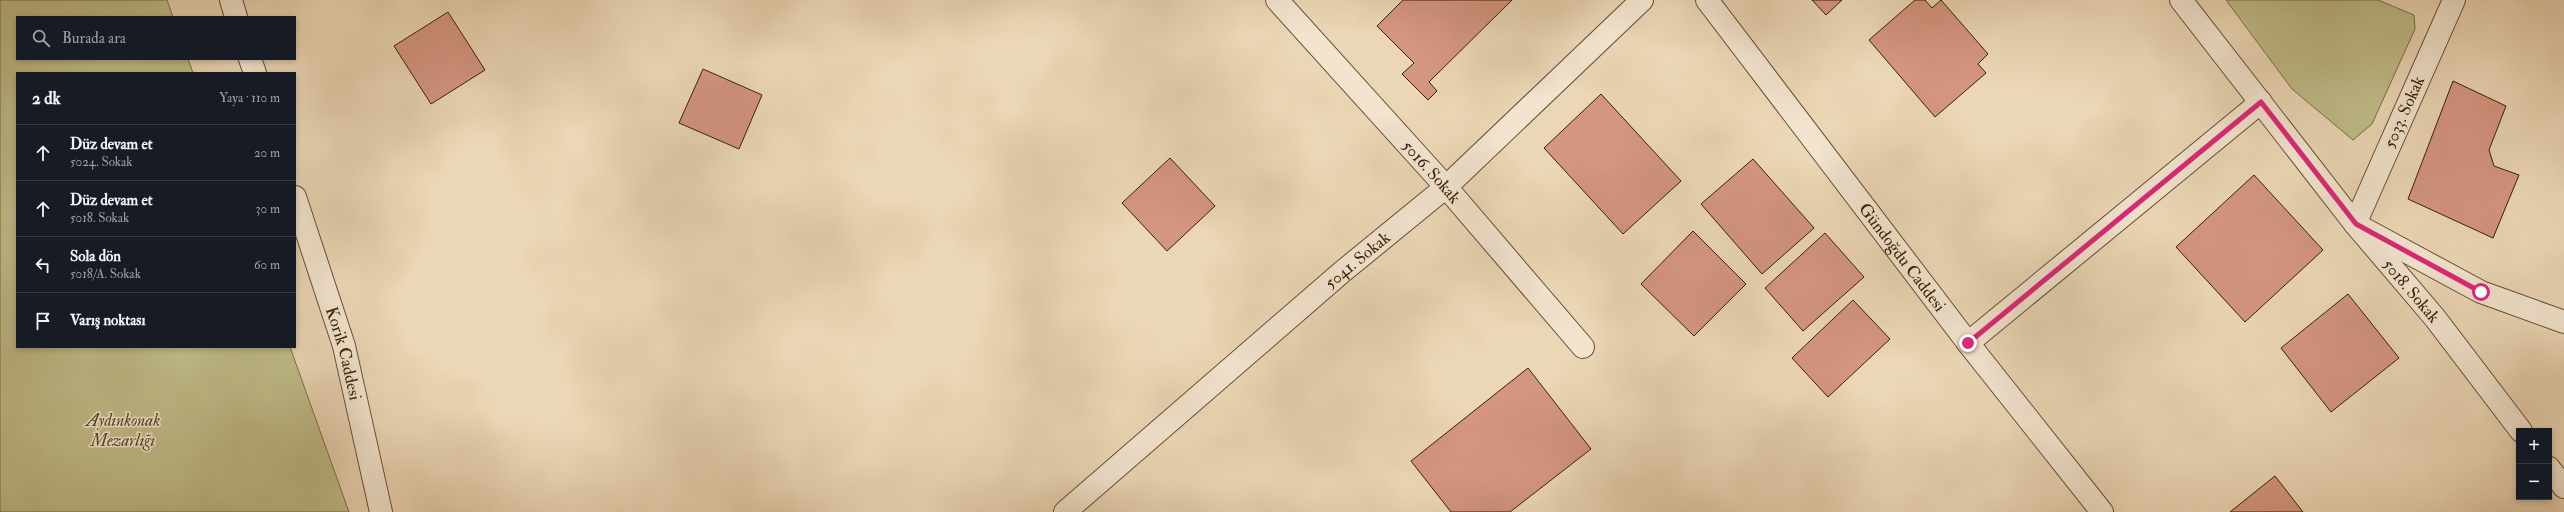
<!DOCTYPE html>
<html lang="tr">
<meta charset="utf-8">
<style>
:root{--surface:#171b24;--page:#20242c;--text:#f1f3f6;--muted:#9ea1a6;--line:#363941}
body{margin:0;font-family:"IM FELL Double Pica",serif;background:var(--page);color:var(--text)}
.controls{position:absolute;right:12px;bottom:12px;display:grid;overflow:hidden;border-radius:0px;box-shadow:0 2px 6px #0003}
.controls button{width:36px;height:36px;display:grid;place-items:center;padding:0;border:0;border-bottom:1px solid var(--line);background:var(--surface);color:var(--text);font:20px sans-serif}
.stop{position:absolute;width:12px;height:12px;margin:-9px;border:3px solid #db2777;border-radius:50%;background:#fff}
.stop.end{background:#db2777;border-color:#fff;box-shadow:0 1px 4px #0008}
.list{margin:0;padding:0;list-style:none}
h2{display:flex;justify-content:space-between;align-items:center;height:52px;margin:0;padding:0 16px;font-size:17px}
h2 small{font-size:13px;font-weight:400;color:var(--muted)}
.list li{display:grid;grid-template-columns:26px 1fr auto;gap:12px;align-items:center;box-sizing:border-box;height:56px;padding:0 16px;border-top:1px solid var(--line)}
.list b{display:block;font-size:15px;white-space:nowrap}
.list p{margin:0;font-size:13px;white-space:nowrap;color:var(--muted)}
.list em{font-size:13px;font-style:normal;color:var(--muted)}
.icon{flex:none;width:22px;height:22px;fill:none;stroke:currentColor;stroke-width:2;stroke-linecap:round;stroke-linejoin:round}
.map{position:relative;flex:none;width:2564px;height:512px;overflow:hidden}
.search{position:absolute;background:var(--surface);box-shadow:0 2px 6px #0003;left:16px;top:16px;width:280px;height:44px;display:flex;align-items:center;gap:10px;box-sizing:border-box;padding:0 14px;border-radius:0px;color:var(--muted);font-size:15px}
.panel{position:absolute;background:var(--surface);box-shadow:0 2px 6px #0003;left:16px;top:72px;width:280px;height:276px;border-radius:0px}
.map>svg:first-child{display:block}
</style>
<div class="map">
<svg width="2564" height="512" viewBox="0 0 2564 512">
<rect width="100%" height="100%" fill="#ebd6b5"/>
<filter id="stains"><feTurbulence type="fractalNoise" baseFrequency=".005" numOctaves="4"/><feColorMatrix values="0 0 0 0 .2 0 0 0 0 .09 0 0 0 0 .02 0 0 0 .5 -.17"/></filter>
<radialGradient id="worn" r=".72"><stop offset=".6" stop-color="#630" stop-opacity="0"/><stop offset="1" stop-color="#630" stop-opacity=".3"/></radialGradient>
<g fill="#bfbc88" stroke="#7a6e46">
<path d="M0 0H167L173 17H17V59H188L193 73H17V347H290L349 512H0Z"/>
<path d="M2226 0H2378L2414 15 2415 29 2372 124 2353 140 2292 89Z"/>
</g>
<g fill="#d49581" stroke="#362103">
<path d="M1403 0H1512L1429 82 1437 91 1428 100 1402 74 1414 63 1377 26Z"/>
<path d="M1812 0H1842L1826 15Z"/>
<path d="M1915 0H1925L1932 8 1941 0 1988 54 1978 64 1986 73 1935 117 1869 40Z"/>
<path d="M448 12 485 70 431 104 394 46Z"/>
<path d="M703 69 762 95 739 149 679 123Z"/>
<path d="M2453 81 2506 106 2489 150 2494 166 2519 175 2493 238 2408 199Z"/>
<path d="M1601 94 1681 181 1623 234 1544 148Z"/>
<path d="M1170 158 1215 206 1167 251 1122 203Z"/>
<path d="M1753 159 1814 228 1762 274 1701 204Z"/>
<path d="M2254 175 2323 250 2245 322 2176 247Z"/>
<path d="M1693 231 1746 284 1694 336 1641 284Z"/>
<path d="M1825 233 1864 277 1803 331 1765 288Z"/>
<path d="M2348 294 2399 358 2331 412 2281 348Z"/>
<path d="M1853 300 1890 339 1828 397 1792 358Z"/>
<path d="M1528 368 1591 449 1510 512H1451L1411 461Z"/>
<path d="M2275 476 2303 512H2230Z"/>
</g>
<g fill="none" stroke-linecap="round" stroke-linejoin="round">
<defs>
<g id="minor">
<path id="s1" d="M1277 0 1446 187 1583 347"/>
<path id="s2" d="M2181 0 2355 224 2435 318 2521 431"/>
<path d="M2454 0 2355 224 2481 292 2564 322"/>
<path d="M1968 343 2261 102"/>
<path d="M2549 468 2564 487"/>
<path id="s3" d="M1065 512 1342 272 1446 187 1642 0"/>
</g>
<g id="tertiary">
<path d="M231 0 236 17"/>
<path id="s4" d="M1707 0 1968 343 2102 512"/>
<path d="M250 59 255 73"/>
<path id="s5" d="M295 197 344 346 381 512"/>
</g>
</defs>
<use href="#minor" stroke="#634e30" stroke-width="24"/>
<use href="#tertiary" stroke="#634e30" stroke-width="24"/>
<use href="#minor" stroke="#f2e4cf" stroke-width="22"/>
<use href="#tertiary" stroke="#f2e4cf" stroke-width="22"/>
</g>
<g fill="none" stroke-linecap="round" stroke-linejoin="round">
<path stroke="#db2777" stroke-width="5" d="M1968 343 2261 102 2356 224 2481 292"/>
</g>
<g text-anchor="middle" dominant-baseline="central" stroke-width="3" stroke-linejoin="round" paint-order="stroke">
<g font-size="17" fill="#362103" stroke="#f2e4cf">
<text transform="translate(2404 112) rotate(-66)">5033. Sokak</text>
<text stroke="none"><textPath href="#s1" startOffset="231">5016. Sokak</textPath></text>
<text stroke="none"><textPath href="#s4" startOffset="323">Gündoğdu Caddesi</textPath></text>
<text stroke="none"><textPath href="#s3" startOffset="386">5041. Sokak</textPath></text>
<text stroke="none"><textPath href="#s2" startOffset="371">5018. Sokak</textPath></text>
<text stroke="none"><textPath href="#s5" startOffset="164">Korik Caddesi</textPath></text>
</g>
<g font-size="17" font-style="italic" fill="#584824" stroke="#f2e4cf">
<text x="123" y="420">Aydınkonak<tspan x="123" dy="20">Mezarlığı</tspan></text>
</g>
</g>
<rect width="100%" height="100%" filter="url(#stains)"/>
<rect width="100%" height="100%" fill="url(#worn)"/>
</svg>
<div class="controls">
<button>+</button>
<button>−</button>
</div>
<div class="stop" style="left:2481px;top:292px"></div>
<div class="stop end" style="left:1968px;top:343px"></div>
<div class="search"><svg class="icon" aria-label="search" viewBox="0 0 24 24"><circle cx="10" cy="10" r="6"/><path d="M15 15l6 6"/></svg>Burada ara</div>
<section class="panel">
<h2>2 dk<small>Yaya · 110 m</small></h2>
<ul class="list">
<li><svg class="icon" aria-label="ahead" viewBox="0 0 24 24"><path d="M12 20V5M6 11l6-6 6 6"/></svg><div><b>Düz devam et</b><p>5024. Sokak</p></div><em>20 m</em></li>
<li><svg class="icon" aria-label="ahead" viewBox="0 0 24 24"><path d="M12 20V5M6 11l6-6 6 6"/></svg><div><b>Düz devam et</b><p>5018. Sokak</p></div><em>30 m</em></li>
<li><svg class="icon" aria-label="left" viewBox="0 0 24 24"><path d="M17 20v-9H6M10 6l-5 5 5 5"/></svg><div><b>Sola dön</b><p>5018/A. Sokak</p></div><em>60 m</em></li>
<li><svg class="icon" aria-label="arrive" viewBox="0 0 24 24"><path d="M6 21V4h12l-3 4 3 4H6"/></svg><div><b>Varış noktası</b></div></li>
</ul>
</section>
</div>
